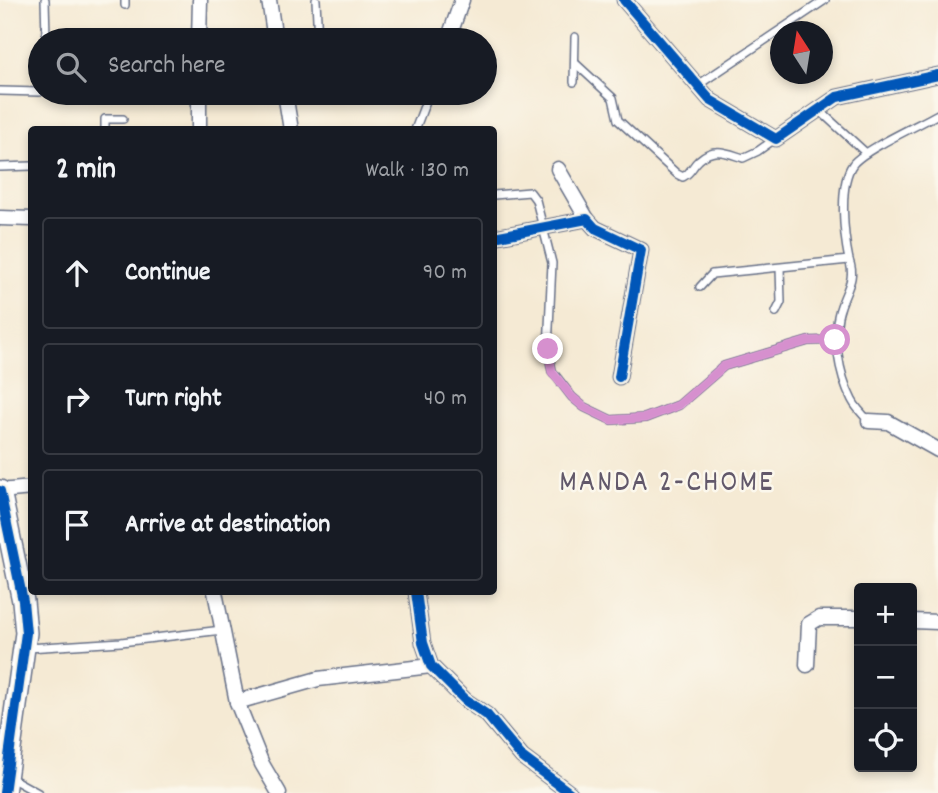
<!DOCTYPE html>
<meta charset="utf-8">
<style>
:root{--surface:#171b24;--page:#242831;--text:#f1f3f6;--muted:#9ea1a6;--line:#363941}
body{margin:0;font-family:Dekko,sans-serif;background:var(--page);color:var(--text)}
.controls{position:absolute;right:21px;bottom:21px;display:grid;overflow:hidden;border-radius:7px;box-shadow:0 4px 10px #0003}
.controls button{width:63px;height:63px;display:grid;place-items:center;padding:0;border:0;border-bottom:2px solid var(--line);background:var(--surface);color:var(--text);font:35px sans-serif}
.compass{position:absolute;left:770px;top:21px;width:63px;height:63px;border-radius:50%;background:var(--surface);box-shadow:0 4px 10px #0003;rotate:348deg}
.stop{position:absolute;width:21px;height:21px;margin:-16px;border:5px solid #d690ce;border-radius:50%;background:#fff}
.stop.end{background:#d690ce;border-color:#fff;box-shadow:0 2px 7px #0008}
.list{margin:0;padding:0;list-style:none}
h2{display:flex;justify-content:space-between;align-items:center;height:91px;margin:0;padding:0 28px;font-size:30px}
h2 small{font-size:23px;font-weight:400;color:var(--muted)}
.list li{display:grid;grid-template-columns:46px 1fr auto;gap:21px;align-items:center;box-sizing:border-box;height:112px;margin:0 14px 14px;padding:0 14px;border:2px solid var(--line);border-radius:7px}
.list b{display:block;font-size:26px;white-space:nowrap}
.list em{font-size:23px;font-style:normal;color:var(--muted)}
.icon{flex:none;width:38px;height:38px;fill:none;stroke:currentColor;stroke-width:2;stroke-linecap:round;stroke-linejoin:round}
.map{position:relative;flex:none;width:938px;height:793px;overflow:hidden}
.search{position:absolute;background:var(--surface);box-shadow:0 4px 10px #0003;left:28px;top:28px;width:469px;height:77px;display:flex;align-items:center;gap:18px;box-sizing:border-box;padding:0 24px;border-radius:38px;color:var(--muted);font-size:26px}
.panel{position:absolute;background:var(--surface);box-shadow:0 4px 10px #0003;left:28px;top:126px;width:469px;height:469px;border-radius:7px}
.map>svg:first-child{display:block}
</style>
<div class="map">
<svg width="938" height="793" viewBox="0 0 938 793">
<rect width="100%" height="100%" fill="#fbf7ec"/>
<filter id="ink" filterUnits="userSpaceOnUse"><feTurbulence type="fractalNoise" baseFrequency=".0143" numOctaves="2"/><feDisplacementMap in="SourceGraphic" scale="14" xChannelSelector="R" yChannelSelector="G"/><feConvolveMatrix kernelMatrix="1 2 1 2 8 2 1 2 1" color-interpolation-filters="sRGB"/></filter>
<filter id="wash" filterUnits="userSpaceOnUse"><feTurbulence type="fractalNoise" baseFrequency=".00686" numOctaves="4" result="noise"/><feDisplacementMap in="SourceGraphic" scale="28" xChannelSelector="R" yChannelSelector="G"/><feGaussianBlur stdDeviation="1.57" result="paint"/><feColorMatrix in="noise" values="0 0 0 0 0 0 0 0 0 0 0 0 0 0 0 0 0 1.4 0 .05"/><feComposite in="paint" operator="in"/></filter>
<g filter="url(#wash)">
<rect width="100%" height="100%" fill="#f5ead4"/>
</g>
<g filter="url(#ink)">
<g fill="none" stroke-linecap="round" stroke-linejoin="round">
<defs>
<g id="lane">
<path d="M45 0 46 36"/>
<path d="M316 0 318 40"/>
<path d="M125 5V0"/>
<path d="M575 63 613 98 618 120 677 174 683 177C692 172 692 166 699 160 714 146 727 153 743 158L758 151 775 139"/>
<path d="M574 82 575 37"/>
<path d="M698 85 825 0"/>
<path d="M0 91 40 92"/>
<path d="M323 93V96"/>
<path d="M818 109 866 153"/>
<path d="M105 130V119H123"/>
<path d="M415 130 429 93"/>
<path d="M0 167 32 166"/>
<path d="M494 195 530 192 536 200 552 263 548 349 552 371 572 397 584 407 611 420 645 418 679 405 724 366 808 341 835 340"/>
<path d="M849 260C856 278 847 288 841 306 831 332 839 375 852 400 856 408 863 415 869 421"/>
<path d="M700 287 712 274 849 260C844 236 838 184 853 164 865 149 919 125 938 114"/>
<path d="M776 312 781 302 780 268"/>
<path d="M28 648 121 642 222 630"/>
<path d="M9 777 38 793"/>
</g>
<g id="street">
<path d="M269 0 275 40"/>
<path d="M624 0 710 100 776 139 837 97 938 75"/>
<path d="M199 40 200 0"/>
<path d="M448 40 462 0"/>
<path d="M285 93 291 130"/>
<path d="M199 130V93"/>
<path d="M558 169 587 219"/>
<path d="M0 218 32 219"/>
<path d="M494 237 587 219 595 228 641 250 619 377"/>
<path d="M869 421 888 422 938 450"/>
<path d="M0 491 32 488"/>
<path d="M215 592 237 702 262 764 279 793"/>
<path d="M416 592 423 643 431 666 465 700 487 715 522 757 570 793"/>
<path d="M912 621 938 622"/>
<path d="M807 665 809 624 819 618H859"/>
<path d="M237 702 318 679 431 666"/>
</g>
<path id="secondary" d="M0 491 23 601 26 633 4 793"/>
</defs>
<use href="#lane" stroke="#677087" stroke-width="10"/>
<use href="#street" stroke="#677087" stroke-width="17"/>
<use href="#secondary" stroke="#677087" stroke-width="24"/>
<use href="#lane" stroke="#fff" stroke-width="7"/>
<use href="#street" stroke="#fff" stroke-width="14"/>
<use href="#secondary" stroke="#fff" stroke-width="21"/>
<defs>
<g id="cycleway">
<path d="M624 0 710 100 776 139 837 97 938 75"/>
<path d="M494 237 587 219 595 228 641 250 619 377"/>
<path d="M0 491 23 601 26 633 4 793"/>
<path d="M416 592 423 643 431 666 465 700 487 715 522 757 570 793"/>
</g>
</defs>
<use href="#cycleway" stroke="#fbf7ec" stroke-width="15"/>
<use href="#cycleway" stroke="#0057b8" stroke-width="10"/>
</g>
</g>
<g fill="none" stroke-linecap="round" stroke-linejoin="round" filter="url(#ink)">
<path stroke="#d690ce" stroke-width="9" d="M548 349 552 372 572 397 584 407 611 420 645 418 679 405 724 366 808 341 835 340"/>
</g>
<g text-anchor="middle" dominant-baseline="central" stroke-width="5" stroke-linejoin="round" paint-order="stroke">
<g font-size="30" letter-spacing="2" fill="#62586a" stroke="#fbf7ec">
<text x="667" y="484">MANDA 2-CHOME</text>
</g>
</g>
</svg>
<div class="controls">
<button>+</button>
<button>−</button>
<button><svg class="icon" aria-label="locate" viewBox="0 0 24 24"><circle cx="12" cy="12" r="6"/><path d="M12 2v4M12 18v4M2 12h4M18 12h4"/></svg></button>
</div>
<svg class="compass" viewBox="-18 -18 36 36"><path d="M0-13l5 13h-10z" fill="#e53935"/><path d="M0 13l5-13h-10z" fill="#9ea1a6"/></svg>
<div class="stop" style="left:835px;top:340px"></div>
<div class="stop end" style="left:548px;top:349px"></div>
<div class="search"><svg class="icon" aria-label="search" viewBox="0 0 24 24"><circle cx="10" cy="10" r="6"/><path d="M15 15l6 6"/></svg>Search here</div>
<section class="panel">
<h2>2 min<small>Walk · 130 m</small></h2>
<ul class="list">
<li><svg class="icon" aria-label="ahead" viewBox="0 0 24 24"><path d="M12 20V5M6 11l6-6 6 6"/></svg><div><b>Continue</b></div><em>90 m</em></li>
<li><svg class="icon" aria-label="right" viewBox="0 0 24 24"><path d="M7 20v-9h11M14 6l5 5-5 5"/></svg><div><b>Turn right</b></div><em>40 m</em></li>
<li><svg class="icon" aria-label="arrive" viewBox="0 0 24 24"><path d="M6 21V4h12l-3 4 3 4H6"/></svg><div><b>Arrive at destination</b></div></li>
</ul>
</section>
</div>
